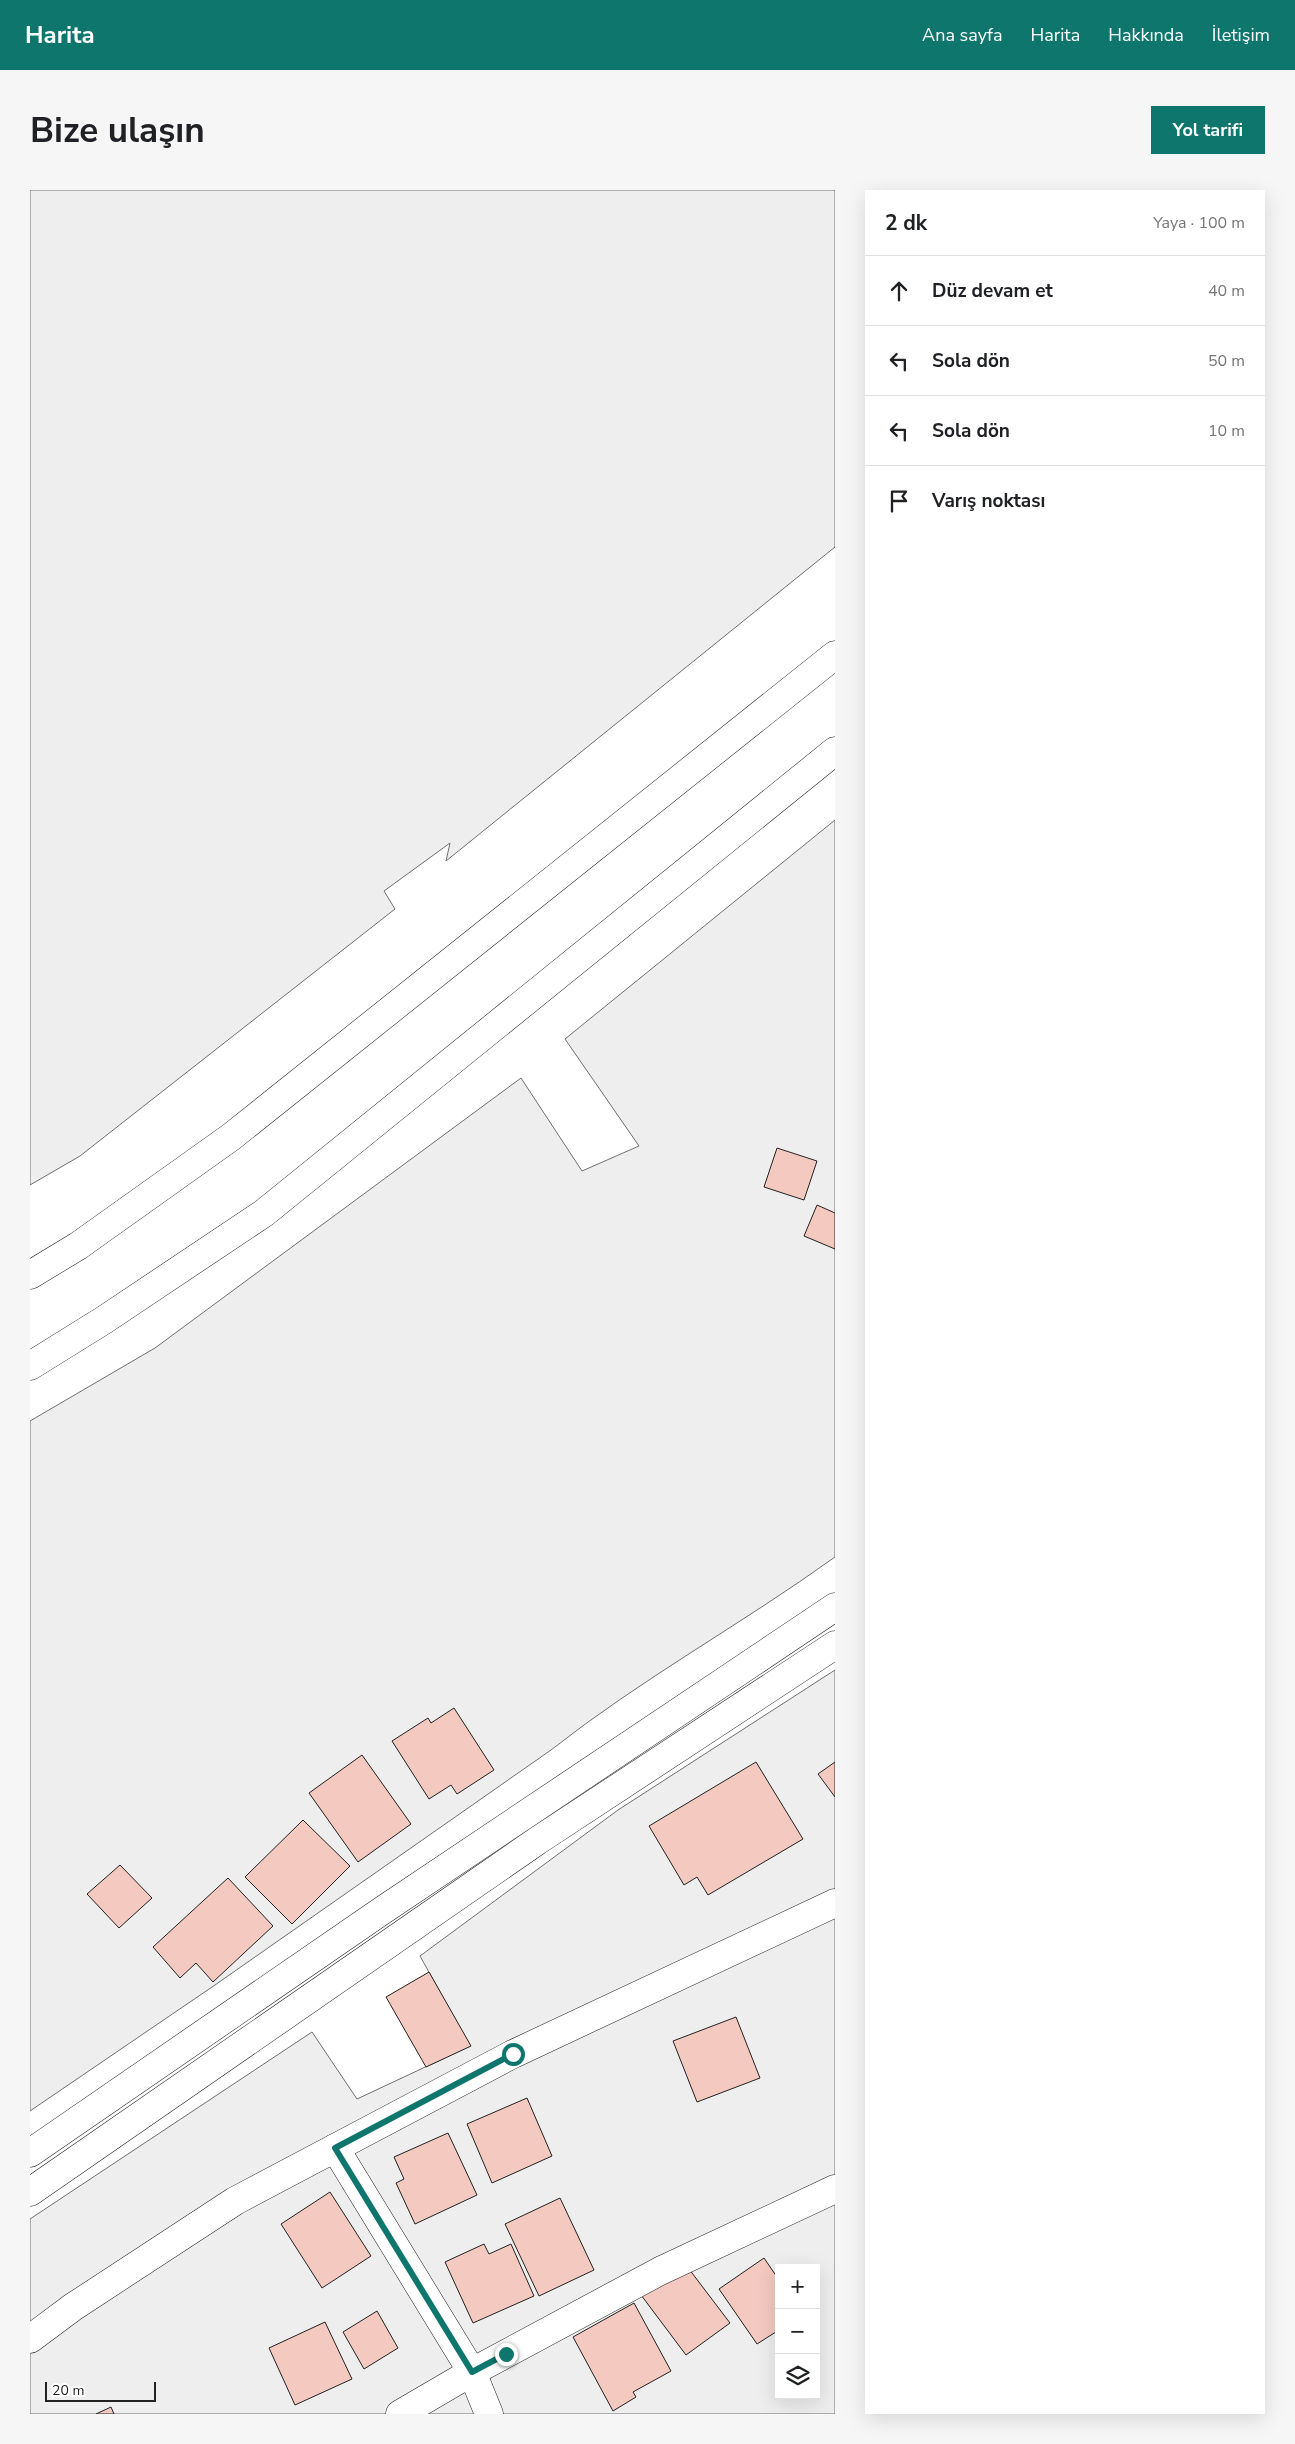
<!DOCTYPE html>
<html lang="tr">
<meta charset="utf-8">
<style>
:root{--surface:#fff;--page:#f6f6f6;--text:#202124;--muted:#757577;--line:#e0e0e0;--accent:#0f766e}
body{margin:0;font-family:"Nunito Sans",sans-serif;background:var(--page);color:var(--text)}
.controls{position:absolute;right:15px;bottom:15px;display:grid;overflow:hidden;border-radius:0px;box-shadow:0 5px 20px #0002}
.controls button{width:45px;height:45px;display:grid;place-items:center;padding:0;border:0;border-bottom:1px solid var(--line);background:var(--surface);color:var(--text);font:25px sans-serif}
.scale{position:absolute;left:15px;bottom:12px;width:111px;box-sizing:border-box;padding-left:5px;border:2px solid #222;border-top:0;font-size:14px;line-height:18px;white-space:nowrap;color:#222;-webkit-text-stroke:4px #fff;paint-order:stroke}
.stop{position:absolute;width:15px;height:15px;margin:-11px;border:4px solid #0f766e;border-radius:50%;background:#fff}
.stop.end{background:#0f766e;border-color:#fff;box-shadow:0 1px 5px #0008}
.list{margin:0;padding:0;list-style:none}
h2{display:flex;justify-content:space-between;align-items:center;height:65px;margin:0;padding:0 20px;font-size:21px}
h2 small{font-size:16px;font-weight:400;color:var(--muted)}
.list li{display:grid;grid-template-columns:32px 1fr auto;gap:15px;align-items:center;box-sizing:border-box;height:70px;padding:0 20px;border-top:1px solid var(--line)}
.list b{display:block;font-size:19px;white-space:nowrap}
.list em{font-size:16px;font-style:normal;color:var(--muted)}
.icon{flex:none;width:28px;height:28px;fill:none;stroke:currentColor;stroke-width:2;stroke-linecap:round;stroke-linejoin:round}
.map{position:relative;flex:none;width:805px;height:2224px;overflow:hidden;border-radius:0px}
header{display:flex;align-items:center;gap:30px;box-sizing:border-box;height:70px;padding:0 25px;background:var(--accent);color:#fff}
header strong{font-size:24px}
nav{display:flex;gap:28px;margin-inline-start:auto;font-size:18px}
.intro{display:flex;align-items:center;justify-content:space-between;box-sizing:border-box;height:120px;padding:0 30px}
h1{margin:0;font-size:35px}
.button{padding:12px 22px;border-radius:0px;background:var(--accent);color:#fff;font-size:18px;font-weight:700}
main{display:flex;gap:30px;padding:0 30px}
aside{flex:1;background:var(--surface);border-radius:0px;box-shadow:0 5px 20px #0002}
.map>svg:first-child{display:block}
</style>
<header>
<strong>Harita</strong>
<nav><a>Ana sayfa</a><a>Harita</a><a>Hakkında</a><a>İletişim</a></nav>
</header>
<div class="intro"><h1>Bize ulaşın</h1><a class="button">Yol tarifi</a></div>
<main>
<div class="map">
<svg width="805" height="2224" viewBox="0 0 805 2224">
<rect width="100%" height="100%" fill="#fff"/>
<g fill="#eee" stroke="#6f6f6f" fill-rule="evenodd">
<path d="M0 0H805V357L416 671 420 653 354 701 365 719 50 966 0 995Z"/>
<path d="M805 630V1367C712 1434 611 1489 521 1560L185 1795 0 1921V1231L125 1158 491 888 552 981 609 956 535 849Z"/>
<path d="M805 1480V2224H0V2029L282 1842 327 1909 440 1856 390 1766 588 1620ZM749 2078H786V2205H749Z"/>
</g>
<g fill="#f3c9c0" stroke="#222">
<path d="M747 958 787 971 774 1010 734 997Z"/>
<path d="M787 1015 805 1023V1059L774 1046Z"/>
<path d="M424 1518 464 1580 427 1604 421 1595 399 1609 362 1551 398 1528 401 1533Z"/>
<path d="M332 1565 381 1634 328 1672 279 1603Z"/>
<path d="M726 1572 773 1649 678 1705 667 1687 654 1695 619 1636Z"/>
<path d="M805 1572V1607L788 1584Z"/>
<path d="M273 1630 320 1676 262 1734 215 1687Z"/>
<path d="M90 1675 122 1708 89 1738 57 1704Z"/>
<path d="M198 1688 243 1736 183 1792 166 1773 150 1788 123 1757Z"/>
<path d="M399 1782 441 1856 396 1877 356 1807Z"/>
<path d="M706 1827 730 1888 667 1912 643 1851Z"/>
<path d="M497 1908 522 1966 462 1993 437 1934Z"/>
<path d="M418 1943 447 2005 385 2034 366 1993 374 1989 364 1967Z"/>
<path d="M300 2002 341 2066 292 2098 251 2034Z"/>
<path d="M530 2008 564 2080 509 2106 475 2034Z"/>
<path d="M454 2054 459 2064 481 2054 504 2106 443 2133 415 2072Z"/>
<path d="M734 2068 749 2090V2140L727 2154 689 2099Z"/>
<path d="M659 2079 700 2133 656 2165 611 2105Z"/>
<path d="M604 2113 641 2181 603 2202 606 2207 583 2221 543 2147Z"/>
<path d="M347 2121 368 2158 334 2179 313 2142Z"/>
<path d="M295 2132 322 2189 265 2215 239 2158Z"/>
<path d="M81 2217 84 2224H66Z"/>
</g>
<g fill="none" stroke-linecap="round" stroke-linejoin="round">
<defs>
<g id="minor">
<path d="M305 1958 442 2182 459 2224"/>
<path d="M0 2149 43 2117 205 2011 483 1864 805 1713"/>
<path d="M370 2224 442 2182 630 2081 805 1999"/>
</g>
<g id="secondary">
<path d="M0 1963 353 1720 805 1417"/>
<path d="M0 2002 507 1651 805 1455"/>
</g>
<g id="motorway">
<path d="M0 1085 48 1056 201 947 805 465"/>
<path d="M0 1176 74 1130 234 1023 805 561"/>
</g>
</defs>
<use href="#minor" stroke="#222" stroke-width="29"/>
<use href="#secondary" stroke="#222" stroke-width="29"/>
<use href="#motorway" stroke="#222" stroke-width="29"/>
<use href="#minor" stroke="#fff" stroke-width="28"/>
<use href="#secondary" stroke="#fff" stroke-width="28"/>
<use href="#motorway" stroke="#fff" stroke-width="28"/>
</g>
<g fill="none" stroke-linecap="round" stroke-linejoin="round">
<path stroke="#0f766e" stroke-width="6" d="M476 2164 442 2182 305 1958 483 1864"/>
</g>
</svg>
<div class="controls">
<button>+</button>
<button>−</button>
<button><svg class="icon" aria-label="layers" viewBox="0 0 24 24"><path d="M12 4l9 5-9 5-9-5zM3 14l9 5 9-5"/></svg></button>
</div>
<div class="scale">20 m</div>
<div class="stop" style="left:483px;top:1864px"></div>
<div class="stop end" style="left:476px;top:2164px"></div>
</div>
<aside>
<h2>2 dk<small>Yaya · 100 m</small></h2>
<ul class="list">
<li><svg class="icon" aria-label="ahead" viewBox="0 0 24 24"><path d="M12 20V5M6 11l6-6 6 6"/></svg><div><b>Düz devam et</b></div><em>40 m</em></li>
<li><svg class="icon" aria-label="left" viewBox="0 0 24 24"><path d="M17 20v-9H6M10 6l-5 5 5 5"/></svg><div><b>Sola dön</b></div><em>50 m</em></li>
<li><svg class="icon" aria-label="left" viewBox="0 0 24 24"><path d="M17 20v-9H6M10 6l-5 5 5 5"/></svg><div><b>Sola dön</b></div><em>10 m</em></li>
<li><svg class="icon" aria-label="arrive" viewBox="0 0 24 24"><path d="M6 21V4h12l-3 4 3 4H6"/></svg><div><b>Varış noktası</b></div></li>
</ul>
</aside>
</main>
